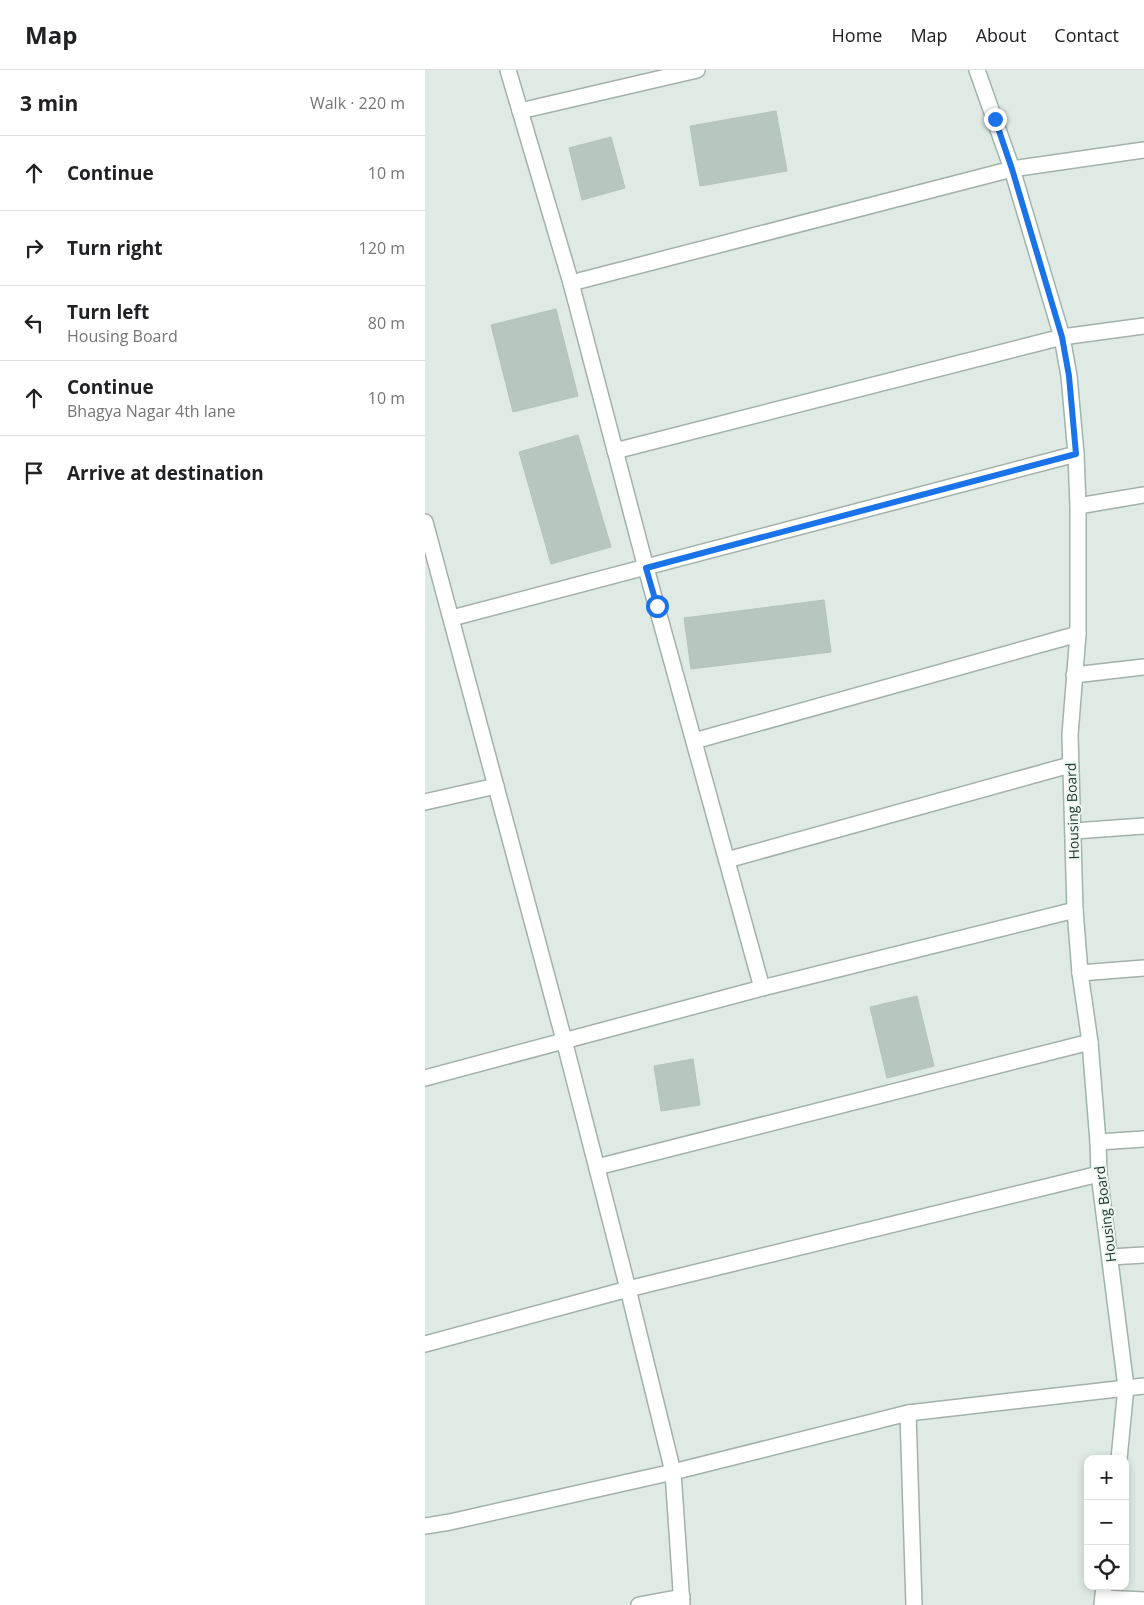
<!DOCTYPE html>
<meta charset="utf-8">
<style>
:root{--surface:#fff;--page:#f6f6f6;--text:#202124;--muted:#757577;--line:#e0e0e0}
body{margin:0;font-family:"Open Sans",sans-serif;background:var(--page);color:var(--text)}
.controls{position:absolute;right:15px;bottom:15px;display:grid;overflow:hidden;border-radius:10px;box-shadow:0 2px 8px #0003}
.controls button{width:45px;height:45px;display:grid;place-items:center;padding:0;border:0;border-bottom:1px solid var(--line);background:var(--surface);color:var(--text);font:25px sans-serif}
.stop{position:absolute;width:15px;height:15px;margin:-11px;border:4px solid #1a73e8;border-radius:50%;background:#fff}
.stop.end{background:#1a73e8;border-color:#fff;box-shadow:0 1px 5px #0008}
.list{margin:0;padding:0;list-style:none}
h2{display:flex;justify-content:space-between;align-items:center;height:65px;margin:0;padding:0 20px;font-size:21px}
h2 small{font-size:16px;font-weight:400;color:var(--muted)}
.list li{display:grid;grid-template-columns:32px 1fr auto;gap:15px;align-items:center;box-sizing:border-box;height:75px;padding:0 20px;border-top:1px solid var(--line)}
.list b{display:block;font-size:19px;white-space:nowrap}
.list p{margin:0;font-size:16px;white-space:nowrap;color:var(--muted)}
.list em{font-size:16px;font-style:normal;color:var(--muted)}
.icon{flex:none;width:28px;height:28px;fill:none;stroke:currentColor;stroke-width:2;stroke-linecap:round;stroke-linejoin:round}
.map{position:relative;flex:none;width:719px;height:1535px;overflow:hidden}
header{display:flex;align-items:center;gap:30px;box-sizing:border-box;height:70px;padding:0 25px;background:var(--surface);border-bottom:1px solid var(--line)}
header strong{font-size:24px}
nav{display:flex;gap:28px;margin-inline-start:auto;font-size:18px}
main{display:flex}
aside{flex:1;background:var(--surface)}
.map>svg:first-child{display:block}
</style>
<header>
<strong>Map</strong>
<nav><a>Home</a><a>Map</a><a>About</a><a>Contact</a></nav>
</header>
<main>
<aside>
<h2>3 min<small>Walk · 220 m</small></h2>
<ul class="list">
<li><svg class="icon" aria-label="ahead" viewBox="0 0 24 24"><path d="M12 20V5M6 11l6-6 6 6"/></svg><div><b>Continue</b></div><em>10 m</em></li>
<li><svg class="icon" aria-label="right" viewBox="0 0 24 24"><path d="M7 20v-9h11M14 6l5 5-5 5"/></svg><div><b>Turn right</b></div><em>120 m</em></li>
<li><svg class="icon" aria-label="left" viewBox="0 0 24 24"><path d="M17 20v-9H6M10 6l-5 5 5 5"/></svg><div><b>Turn left</b><p>Housing Board</p></div><em>80 m</em></li>
<li><svg class="icon" aria-label="ahead" viewBox="0 0 24 24"><path d="M12 20V5M6 11l6-6 6 6"/></svg><div><b>Continue</b><p>Bhagya Nagar 4th lane</p></div><em>10 m</em></li>
<li><svg class="icon" aria-label="arrive" viewBox="0 0 24 24"><path d="M6 21V4h12l-3 4 3 4H6"/></svg><div><b>Arrive at destination</b></div></li>
</ul>
</aside>
<div class="map">
<svg width="719" height="1535" viewBox="0 0 719 1535">
<rect width="100%" height="100%" fill="#dfeae4"/>
<g fill="#b7c7bf" stroke="#b2c3ba">
<path d="M351 41 362 101 275 116 265 56Z"/>
<path d="M186 67 200 118 157 130 144 78Z"/>
<path d="M131 239 153 326 88 342 66 255Z"/>
<path d="M153 365 186 477 126 494 94 382Z"/>
<path d="M399 530 406 582 266 599 259 548Z"/>
<path d="M492 926 509 996 462 1008 445 937Z"/>
<path d="M268 989 275 1035 236 1041 229 996Z"/>
</g>
<g fill="none" stroke-linecap="round" stroke-linejoin="round">
<defs>
<g id="minor">
<path d="M83 0 146 213 221 498 337 918"/>
<path d="M95 41 272 0"/>
<path d="M146 213 587 99 719 80"/>
<path d="M190 381 637 267 719 256"/>
<path d="M653 436 719 425"/>
<path d="M0 452 139 970 203 1219 248 1402 257 1535"/>
<path d="M27 548 651 384"/>
<path d="M649 605 719 597"/>
<path d="M269 671 653 564"/>
<path d="M0 732 71 716"/>
<path d="M649 761 719 756"/>
<path d="M302 790 645 695"/>
<path d="M655 903 719 898"/>
<path d="M0 1008 337 918 650 840"/>
<path d="M673 1072 719 1069"/>
<path d="M172 1097 665 972"/>
<path d="M685 1187 719 1185"/>
<path d="M0 1274 203 1219 674 1104"/>
<path d="M483 1343 489 1535"/>
<path d="M0 1456 25 1452 248 1402 483 1343 719 1316"/>
<path d="M678 1528 719 1530"/>
<path d="M214 1535 257 1527"/>
</g>
<g id="secondary">
<path d="M552 0 587 99 637 267 644 306 651 384 653 436V564L645 665 650 840 655 903 665 972 673 1072 674 1104 701 1317 694 1389"/>
<path d="M677 1535 679 1516"/>
</g>
</defs>
<use href="#minor" stroke="#a2b1aa" stroke-width="18"/>
<use href="#secondary" stroke="#9eb5ab" stroke-width="18"/>
<use href="#minor" stroke="#fff" stroke-width="15"/>
<use href="#secondary" stroke="#fff" stroke-width="15"/>
</g>
<g fill="none" stroke-linecap="round" stroke-linejoin="round">
<path stroke="#1a73e8" stroke-width="6" d="M232 536 221 498 651 384 644 306 637 267 587 99 570 49"/>
</g>
<g text-anchor="middle" dominant-baseline="central" stroke-width="4" stroke-linejoin="round" paint-order="stroke">
<g font-size="14" fill="#203930" stroke="#eff7f2">
<text transform="translate(647 741) rotate(-92)">Housing Board</text>
<text transform="translate(680 1144) rotate(-97)">Housing Board</text>
</g>
</g>
</svg>
<div class="controls">
<button>+</button>
<button>−</button>
<button><svg class="icon" aria-label="locate" viewBox="0 0 24 24"><circle cx="12" cy="12" r="6"/><path d="M12 2v4M12 18v4M2 12h4M18 12h4"/></svg></button>
</div>
<div class="stop" style="left:232px;top:536px"></div>
<div class="stop end" style="left:570px;top:49px"></div>
</div>
</main>
